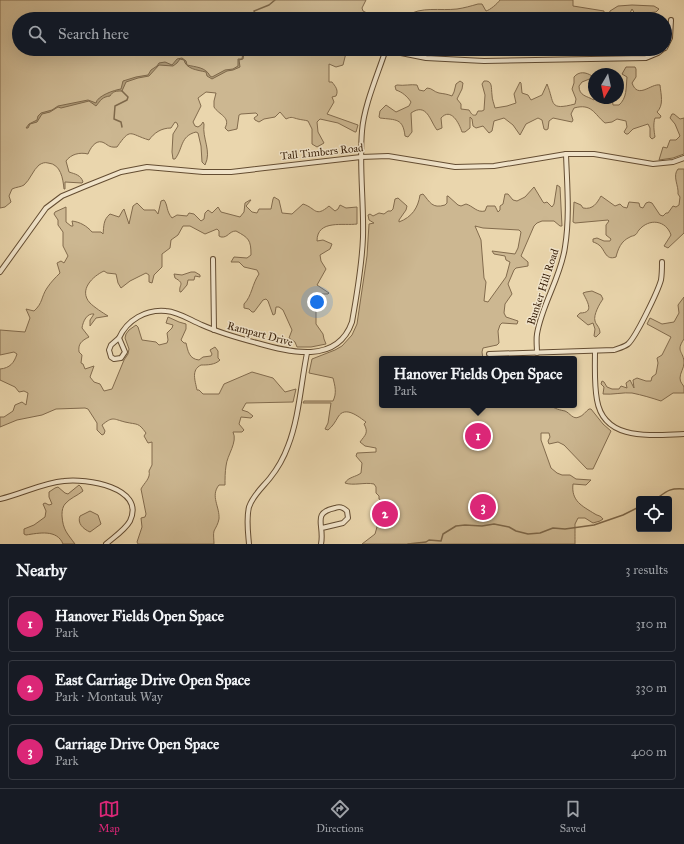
<!DOCTYPE html>
<meta charset="utf-8">
<style>
:root{--surface:#171b24;--page:#242831;--text:#f1f3f6;--muted:#9ea1a6;--line:#363941;--accent:#db2777}
body{margin:0;font-family:"IM FELL Great Primer",serif;background:var(--page);color:var(--text)}
.controls{position:absolute;right:12px;bottom:12px;display:grid;overflow:hidden;border-radius:4px;box-shadow:0 4px 16px #0002}
.controls button{width:36px;height:36px;display:grid;place-items:center;padding:0;border:0;border-bottom:1px solid var(--line);background:var(--surface);color:var(--text);font:20px sans-serif}
.compass{position:absolute;left:588px;top:68px;width:36px;height:36px;border-radius:50%;background:var(--surface);box-shadow:0 4px 16px #0002;rotate:189deg}
.you{position:absolute;left:317px;top:302px;width:14px;height:14px;margin:-10px;border:3px solid #fff;border-radius:50%;background:#1a73e8;box-shadow:0 0 0 6px #1a73e833}
.badge{display:grid;place-items:center;width:26px;height:26px;border-radius:50%;background:var(--accent);color:#fff;font-size:13px;font-weight:700}
.pin{position:absolute;translate:-50% -50%;border:2px solid #fff;box-shadow:0 1px 4px #0006}
.popup{position:absolute;left:379px;top:356px;width:198px;height:52px;box-sizing:border-box;display:grid;place-content:center;border-radius:4px;background:var(--surface);filter:drop-shadow(0 1px 3px #0005);font-size:13px;white-space:nowrap;color:var(--muted)}
.popup b{font-size:15px;color:var(--text)}
.popup::after{content:'';position:absolute;left:50%;top:100%;margin-left:-8px;border:8px solid transparent;border-top-color:var(--surface)}
.list{margin:0;padding:0;list-style:none}
h2{display:flex;justify-content:space-between;align-items:center;height:52px;margin:0;padding:0 16px;font-size:17px}
h2 small{font-size:13px;font-weight:400;color:var(--muted)}
.list li{display:grid;grid-template-columns:26px 1fr auto;gap:12px;align-items:center;box-sizing:border-box;height:56px;margin:0 8px 8px;padding:0 8px;border:1px solid var(--line);border-radius:4px}
.list b{display:block;font-size:15px;white-space:nowrap}
.list p{margin:0;font-size:13px;white-space:nowrap;color:var(--muted)}
.list em{font-size:13px;font-style:normal;color:var(--muted)}
.icon{flex:none;width:22px;height:22px;fill:none;stroke:currentColor;stroke-width:2;stroke-linecap:round;stroke-linejoin:round}
.map{position:relative;flex:none;width:684px;height:544px;overflow:hidden}
.search{position:absolute;background:var(--surface);box-shadow:0 4px 16px #0002;left:12px;right:12px;top:12px;height:44px;display:flex;align-items:center;gap:10px;box-sizing:border-box;padding:0 14px;border-radius:22px;color:var(--muted);font-size:15px}
.sheet{height:244px;background:var(--surface)}
nav{display:flex;justify-content:space-around;align-items:center;box-sizing:border-box;height:56px;border-top:1px solid var(--line);background:var(--surface);font-size:11px;color:var(--muted)}
nav a{display:grid;justify-items:center;gap:2px}
nav .on{color:var(--accent)}
.map>svg:first-child{display:block}
</style>
<div class="map">
<svg width="684" height="544" viewBox="0 0 684 544">
<rect width="100%" height="100%" fill="#ead6ad"/>
<filter id="stains"><feTurbulence type="fractalNoise" baseFrequency=".005" numOctaves="4"/><feColorMatrix values="0 0 0 0 .2 0 0 0 0 .09 0 0 0 0 .02 0 0 0 .5 -.17"/></filter>
<radialGradient id="worn" r=".72"><stop offset=".6" stop-color="#630" stop-opacity="0"/><stop offset="1" stop-color="#630" stop-opacity=".3"/></radialGradient>
<g fill="#ccb791" stroke="#826b4d" fill-rule="evenodd">
<path d="M0 0H366L362 8 363 11 369 14 383 15V16L382 19H372L363 16 360 19H19V49H347L343 65 336 67 329 64V82H332C335 86 339 90 336 96L332 97 334 102 327 114 358 125 356 132H355L338 123 320 119 317 122 318 132 324 143 317 147 312 144V129L308 121C305 120 302 120 298 119 293 118 292 116 286 119L280 112 275 117 264 119 259 122 255 120 254 118 258 115 256 113 241 114 239 115 237 129 228 131 225 128C231 117 219 115 214 107V101L216 93 206 92 198 98 201 106 193 122 195 126 198 127 201 125 203 122 204 124C202 139 212 151 205 165L202 162 201 146 198 133 196 132C180 136 183 149 175 159H173L172 152 173 134 178 126 177 123 175 122 171 128C161 128 154 133 149 140 129 134 131 127 117 147 108 148 108 144 102 142 95 140 90 149 88 154 80 152 71 154 66 161L69 172C75 174 81 175 83 182L82 183 65 182V189H64C63 179 61 164 48 163 45 162 42 163 39 165 33 170 30 180 24 185 21 187 16 187 12 189L9 196 11 202 5 207 0 208Z"/>
<path d="M500 0H573V6L604 11V12L601 16 595 15 586 17 581 14H579L577 19H561L558 18 557 19H507L501 15 495 17 492 19H482L476 17 463 15 407 16C420 6 441 11 457 9 464 8 471 6 478 4H482L486 11C490 10 497 4 500 0Z"/>
<path d="M632 5 654 6 659 9 656 12 636 14H635L632 9 630 13 622 14V16L620 18 609 15 610 11 618 6Z"/>
<path d="M626 67H635L636 69V77L632 83C638 100 651 83 660 85 661 95 664 105 657 112L661 116 660 118H655C653 124 654 131 655 137L652 139 650 137V128L648 124 633 129 628 134H626L624 132 627 127 626 121 617 119 612 122 605 123C594 114 592 103 574 108L571 114 573 120 572 122 553 118 549 121 548 129 546 130 544 129 542 120 538 118 526 124 520 135 513 125 504 118 494 121 492 131 489 133 483 126 476 128 473 126 472 119 470 117V128L465 132H462C459 123 451 107 441 118L442 128 437 130C430 121 427 102 411 113L412 132 408 137 405 136C403 118 396 120 380 118L379 117 380 111 386 105 396 112 409 106 411 102C407 96 402 92 396 90L395 86 397 85C404 86 411 84 417 85L419 90 424 91 427 88C432 88 434 92 439 93 445 94 447 94 452 96L454 92 456 84 460 81 463 83 462 89 457 99 461 104V109L469 110C471 113 472 116 476 115L478 111H482L484 110 485 95 482 84 484 81C493 80 491 88 492 95 492 99 494 104 495 108L507 106 516 103 514 94 520 82 521 83 522 93 528 95 531 100 542 95 547 84C555 103 548 111 575 104L576 99 572 89 574 83V77C579 71 586 72 592 76V78L582 82 579 86C579 96 587 96 594 100L595 98H612L613 105H619C627 98 626 88 627 77L622 74Z"/>
<path d="M672 114H674L680 119 684 118V154L673 158 659 160 663 147 667 148 670 140H676L680 136 675 124 670 118Z"/>
<path d="M678 169H684V233L668 248 664 246 671 235C666 220 649 218 639 230 637 232 638 233 635 235 634 236 631 236 630 237 621 241 618 249 616 257 605 261 605 249 599 245 598 244 594 242 593 242V239L597 238 604 241H610L611 239 606 235V225L609 221 608 220 575 223 573 222 574 202 581 205 583 208C593 210 597 203 601 196L615 206 620 204 623 207 627 208 629 202 639 203 640 207 643 208 646 203 649 202 652 203 660 215 663 216 666 213H668L673 206 676 207 679 205 680 197 678 194C679 186 672 176 678 169Z"/>
<path d="M557 185 560 187 562 226H560L554 221H542L537 223 534 226 521 256 528 262V266L516 268 514 270 508 284 512 294 505 304 504 313 506 317 518 321 517 324 502 323 500 325 498 331 499 343 497 345 483 348 482 352 483 359H382V405H550C555 409 560 410 565 411 570 413 573 420 579 417 583 416 586 411 589 409H591L603 424 611 431 593 469H587L564 445 558 442 549 444 548 441 550 437 549 433H541V440L551 468 557 473 562 475H570L576 479 591 480 586 485 573 484C571 501 582 506 595 514 598 516 600 515 603 519L600 521 593 523 585 518H578C577 520 576 522 575 524 575 526 575 540 575 544H362L375 534 377 527 375 521 379 518 380 507 382 506 383 502 379 499V496L376 493V487L374 484C365 482 353 486 345 483 348 477 356 477 361 473L362 463 356 456 357 453 376 452V448L365 446 360 442C365 435 369 433 364 424L366 422C359 417 345 405 338 417 335 422 333 426 328 430L325 429 328 423 331 403H303L304 401H333C337 393 335 386 333 378L309 373 312 359 335 350 342 346 352 335 357 324 367 256 369 224 374 223 369 220 368 215 370 214 373 216 379 213 384 214 388 211H391L393 209 395 199 398 198 407 206 406 210 399 220V222C412 217 418 208 420 195L423 194C430 202 432 209 445 205L447 203V196H448L458 205 461 206 466 204C473 206 477 213 485 211L487 206H495L498 212 500 210V206L503 204 505 194H508L513 200 517 201 525 197 534 187 543 202 544 203 547 202 552 207 554 204ZM475 226 483 228 519 230 521 232 518 248 515 254 492 251 494 254 505 256 506 260 510 262 506 277 488 302 484 301 486 282 484 278 481 240Z"/>
<path d="M274 197 279 200 282 213 292 214 303 204C316 208 315 218 329 206L335 211 338 209 340 205 346 208 357 207V224C344 226 317 219 317 241L323 240 332 244 330 249 320 255 321 261 326 269 317 285 329 293 328 294H317L316 296V324L323 334 324 339 326 344 311 347H297L295 342 289 338 292 330 283 310 279 307H276L275 314 273 315 268 301 266 299 263 300 254 312H252L249 309 244 308V304C252 296 252 284 259 274L257 270 244 267 239 262H231L234 257 247 258 251 255C251 240 249 238 236 231 229 231 228 238 221 237L219 236V231L217 229 205 234 190 226H183L178 235 171 240 170 248 162 254V267L154 275 152 283 149 282V275L146 273 130 281 121 288 118 283 116 274 107 273 104 271C93 276 78 290 90 303 94 307 103 313 108 316L96 318 90 326V320L94 314C87 313 83 321 82 328L89 337C81 341 78 344 79 352L82 355 81 363 83 364 85 369 94 366 90 377 94 382 100 384 104 391 112 389 124 360 128 354 129 349 125 338 126 334 129 330 136 325 138 327 142 340 156 342 159 345 167 343 168 340 167 333 172 328 173 325 166 323 168 317 179 322 186 324V329L181 340 184 343H186C188 351 189 359 199 360L203 357 211 356 212 354 210 350 215 347 218 351V358L220 360C215 365 207 365 201 365 191 370 195 380 197 390H199L203 394H219L224 384 252 372 273 378 285 392 296 389 293 402 246 403 242 410 248 412 253 416 251 418 241 417 239 424 244 430 242 432H233C238 442 227 455 226 466 225 472 225 479 225 485H219C210 496 220 507 219 519 218 524 216 527 214 531 213 534 214 540 214 544H138L137 542 142 527 141 518 145 517 146 514 141 489C144 483 151 478 149 471L152 465V442L148 443 144 436 146 433C138 422 138 425 125 422 113 419 113 416 102 425L105 431 104 434 102 435 97 430V423L88 409 85 408 56 409 42 415 17 420 0 427V417H4L13 411 15 405 22 402 26 405 28 393 24 391 19 392 15 387 0 380V369C10 368 14 363 17 354L14 352 0 355V330L25 332 30 318 26 309 34 311C43 303 41 297 47 288 51 282 55 278 60 273L57 263 61 261 64 263 68 256 63 246V232L58 225V220L54 214 55 212 66 207V222L71 226H73L72 221C80 222 87 226 92 232H101L103 234C104 226 103 220 110 214L119 217 123 210 124 209 129 224 133 206 137 203 144 210H155L158 214 161 201 164 200C168 205 166 211 172 218L177 215 187 216 189 213 194 214 201 221 204 219 205 213 208 210 212 213 218 207 221 212 240 217 244 212 245 203 250 200H251L246 206 252 212 257 213 259 209H271L273 199Z"/>
<path d="M191 272H195L200 275V277L195 276 194 280H188L187 285 181 292H180C178 285 186 284 175 278L174 274 182 275Z"/>
<path d="M592 291 601 295 603 299C600 303 593 315 595 321 596 325 600 327 600 333L596 337 594 336 595 329 593 323 588 325 577 316 580 313C595 313 587 301 583 293L586 292Z"/>
<path d="M684 297V339C675 352 684 351 684 363 684 368 680 373 680 378 680 383 683 384 684 387 684 389 684 391 684 393H673L661 401C652 398 642 395 632 393 624 392 612 395 603 394L604 387 601 384 602 381 604 382 607 387 612 389H619L621 386 627 388 626 383 630 380 634 388 633 380 637 378 646 381H651L652 377 656 374 658 363 657 358 662 355 671 337 647 324 650 318 662 324 674 322 679 313 678 305Z"/>
<path d="M79 485 81 487 83 491C77 496 70 498 65 504 62 508 62 512 62 516 63 530 67 533 75 544H63C57 529 39 533 26 535L24 534V529L34 525 45 517 46 511 43 504 45 503 49 505 52 504 49 497V492L55 488 58 487 65 493 68 494Z"/>
<path d="M90 511 98 515 101 524 90 532C83 529 77 523 80 516Z"/>
</g>
<path fill="#ad9875" stroke="#7e684a" d="M249 49H250L244 53 243 59 239 60 240 67 233 70 227 71 212 79 207 76 206 72C197 70 186 69 184 60L180 59 177 63 173 66 159 65 149 76 138 78 126 82 122 91C116 91 113 91 110 96 102 97 101 100 96 106L89 101 61 108 58 107 50 112 42 114 37 122 30 124 28 128H26L29 124 37 120 38 116 41 113 52 110 58 106 88 100 96 103C97 96 114 90 121 89L123 81 136 77 148 75 151 70 157 66 159 63 165 62 172 65 177 59 182 58 186 61 187 65C195 67 206 67 210 76L212 77 225 70 233 69 238 66V59H242L243 52Z"/>
<g fill="none" stroke-linecap="round" stroke-linejoin="round">
<g stroke="#7e684a" stroke-width="1.5">
<path d="M257 19 254 11 269 5 275 0"/>
<path d="M122 91 128 97 127 100 115 106 114 119 121 122 122 127"/>
<path d="M656 499C667 491 669 488 684 489"/>
<path d="M408 544 426 542 429 540 441 541 443 534 456 526 465 525 482 526 494 524 509 527 516 531 528 534 540 533 553 528 565 529 594 525 623 515 639 507"/>
</g>
<defs>
<g id="minor">
<path d="M665 48 670 38 671 20"/>
<path d="M386 50 426 58 484 61 646 58 658 53 663 49"/>
<path d="M213 259 214 330"/>
<path d="M0 272 46 208 62 196 86 186 121 172 147 167 203 172H231L361 157 388 156 455 167 494 166 566 154H594L653 164 673 162 684 158"/>
<path d="M119 338C127 320 146 309 166 311 179 312 190 320 202 325 220 333 238 338 257 343 289 352 337 365 352 322 357 294 362 266 363 237 364 202 359 166 362 131 364 105 378 74 386 49"/>
<path d="M119 338 125 352 121 358 114 359 111 357 109 350 111 345Z"/>
<path d="M595 351C595 367 594 384 597 400 604 442 652 435 684 434"/>
<path d="M537 353C537 347 536 340 537 334 542 304 561 277 565 247 570 216 567 184 566 154"/>
<path d="M489 354 614 350C620 348 624 347 628 344 636 337 658 291 661 280 662 274 662 268 662 262"/>
<path d="M0 499C22 494 42 483 64 481 85 478 146 487 130 521 125 530 114 537 106 544"/>
<path d="M249 544C248 532 246 519 249 507 253 495 262 488 270 478 278 468 284 457 288 446 299 418 301 383 307 353"/>
<path d="M321 544C325 525 311 513 335 508 340 506 343 507 347 511L348 518 343 523 322 528"/>
</g>
</defs>
<use href="#minor" stroke="#644d32" stroke-width="6"/>
<use href="#minor" stroke="#f1e4ca" stroke-width="4"/>
</g>
<g text-anchor="middle" dominant-baseline="central" stroke-width="3" stroke-linejoin="round" paint-order="stroke">
<g font-size="11" fill="#371f09" stroke="#f1e4ca">
<text transform="translate(322 152) rotate(-6)">Tall Timbers Road</text>
<text transform="translate(543 287) rotate(-72)">Bunker Hill Road</text>
<text transform="translate(260 334) rotate(15)">Rampart Drive</text>
</g>
</g>
<rect width="100%" height="100%" filter="url(#stains)"/>
<rect width="100%" height="100%" fill="url(#worn)"/>
</svg>
<div class="controls">
<button><svg class="icon" aria-label="locate" viewBox="0 0 24 24"><circle cx="12" cy="12" r="6"/><path d="M12 2v4M12 18v4M2 12h4M18 12h4"/></svg></button>
</div>
<svg class="compass" viewBox="-18 -18 36 36"><path d="M0-13l5 13h-10z" fill="#e53935"/><path d="M0 13l5-13h-10z" fill="#9ea1a6"/></svg>
<div class="you"></div>
<div class="pin badge" style="left:478px;top:436px">1</div>
<div class="popup"><b>Hanover Fields Open Space</b>Park</div>
<div class="pin badge" style="left:385px;top:514px">2</div>
<div class="pin badge" style="left:483px;top:507px">3</div>
<div class="search"><svg class="icon" aria-label="search" viewBox="0 0 24 24"><circle cx="10" cy="10" r="6"/><path d="M15 15l6 6"/></svg>Search here</div>
</div>
<section class="sheet">
<h2>Nearby<small>3 results</small></h2>
<ul class="list">
<li><span class="badge">1</span><div><b>Hanover Fields Open Space</b><p>Park</p></div><em>310 m</em></li>
<li><span class="badge">2</span><div><b>East Carriage Drive Open Space</b><p>Park · Montauk Way</p></div><em>330 m</em></li>
<li><span class="badge">3</span><div><b>Carriage Drive Open Space</b><p>Park</p></div><em>400 m</em></li>
</ul>
</section>
<nav>
<a class="on"><svg class="icon" aria-label="map" viewBox="0 0 24 24"><path d="M3 6l6-2 6 2 6-2v14l-6 2-6-2-6 2zM9 4v14M15 6v14"/></svg>Map</a>
<a><svg class="icon" aria-label="directions" viewBox="0 0 24 24"><path d="M12 3l9 9-9 9-9-9zM9 14v-3h6M13 9l2 2-2 2"/></svg>Directions</a>
<a><svg class="icon" aria-label="saved" viewBox="0 0 24 24"><path d="M7 4h10v16l-5-4-5 4z"/></svg>Saved</a>
</nav>
